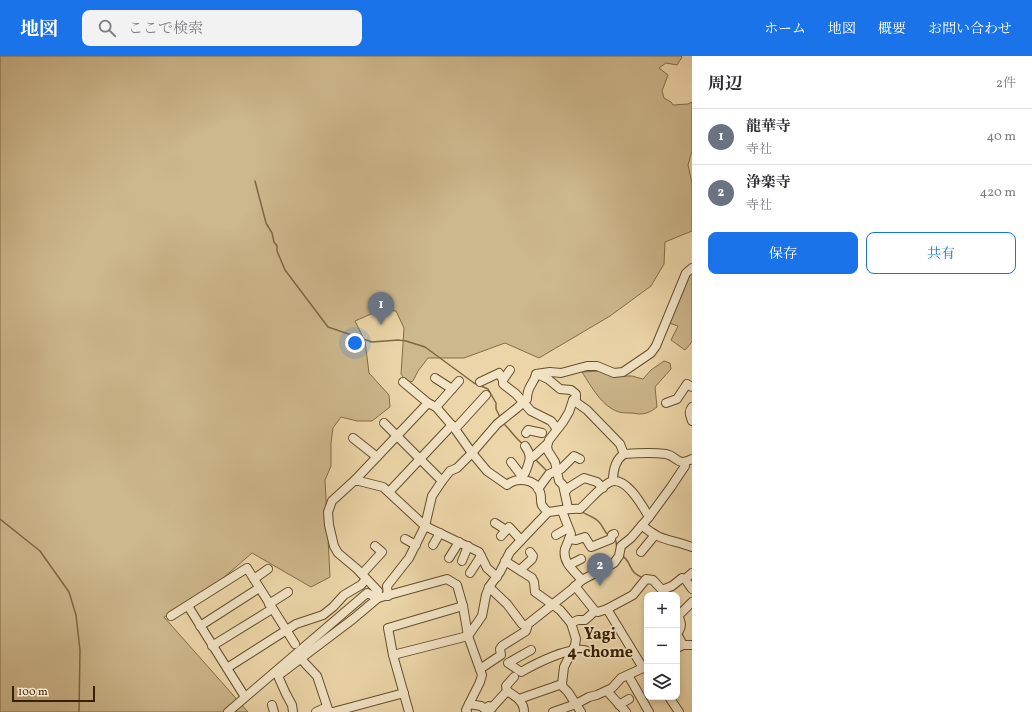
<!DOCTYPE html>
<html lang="ja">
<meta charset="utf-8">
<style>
:root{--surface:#fff;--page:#f2f2f3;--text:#2b2b33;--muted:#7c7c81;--line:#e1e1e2;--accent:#1a73e8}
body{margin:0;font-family:Vollkorn,"Noto Serif JP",serif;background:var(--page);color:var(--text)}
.controls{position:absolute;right:12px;bottom:12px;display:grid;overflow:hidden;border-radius:8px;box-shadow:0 2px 6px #0003}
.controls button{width:36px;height:36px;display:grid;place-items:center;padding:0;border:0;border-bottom:1px solid var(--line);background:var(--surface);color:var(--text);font:20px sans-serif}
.scale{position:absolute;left:12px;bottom:10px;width:83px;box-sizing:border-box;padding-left:4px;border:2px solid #362000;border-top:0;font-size:11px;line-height:14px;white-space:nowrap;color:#362000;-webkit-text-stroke:3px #f3e4c7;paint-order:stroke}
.you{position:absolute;left:355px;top:287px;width:14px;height:14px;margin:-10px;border:3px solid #fff;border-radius:50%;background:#1a73e8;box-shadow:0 0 0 6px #1a73e833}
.badge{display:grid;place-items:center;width:26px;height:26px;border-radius:50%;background:var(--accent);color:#fff;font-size:13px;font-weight:700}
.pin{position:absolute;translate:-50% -33px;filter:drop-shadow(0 1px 2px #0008)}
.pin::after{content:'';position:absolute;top:21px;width:14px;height:12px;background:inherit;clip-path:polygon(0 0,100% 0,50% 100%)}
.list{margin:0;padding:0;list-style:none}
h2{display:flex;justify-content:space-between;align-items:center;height:52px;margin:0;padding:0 16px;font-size:17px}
h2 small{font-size:13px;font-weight:400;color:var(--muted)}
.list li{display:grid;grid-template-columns:26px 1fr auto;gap:12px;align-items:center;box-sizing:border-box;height:56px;padding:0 16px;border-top:1px solid var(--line)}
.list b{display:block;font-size:15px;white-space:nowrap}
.list p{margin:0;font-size:13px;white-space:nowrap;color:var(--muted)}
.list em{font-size:13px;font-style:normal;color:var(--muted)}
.actions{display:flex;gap:8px;padding:12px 16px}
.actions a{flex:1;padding:9px 0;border:1px solid var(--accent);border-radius:8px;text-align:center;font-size:14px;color:var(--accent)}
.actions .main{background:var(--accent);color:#fff}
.icon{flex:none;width:22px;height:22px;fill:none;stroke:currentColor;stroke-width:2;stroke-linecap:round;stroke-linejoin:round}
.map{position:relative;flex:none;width:692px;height:656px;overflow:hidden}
header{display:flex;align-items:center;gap:24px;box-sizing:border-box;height:56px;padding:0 20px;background:var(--accent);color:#fff}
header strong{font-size:19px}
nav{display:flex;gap:22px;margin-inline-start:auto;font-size:14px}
.search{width:280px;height:36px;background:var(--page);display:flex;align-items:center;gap:10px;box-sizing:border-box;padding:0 14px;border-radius:8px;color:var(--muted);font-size:15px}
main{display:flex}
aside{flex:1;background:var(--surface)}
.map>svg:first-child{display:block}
</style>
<header>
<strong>地図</strong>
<div class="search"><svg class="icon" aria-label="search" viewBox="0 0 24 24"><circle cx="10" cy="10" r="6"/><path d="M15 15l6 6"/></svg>ここで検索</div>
<nav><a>ホーム</a><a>地図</a><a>概要</a><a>お問い合わせ</a></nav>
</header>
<main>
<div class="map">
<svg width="692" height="656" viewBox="0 0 692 656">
<rect width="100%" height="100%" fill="#ecd6a9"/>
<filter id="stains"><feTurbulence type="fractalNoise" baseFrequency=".005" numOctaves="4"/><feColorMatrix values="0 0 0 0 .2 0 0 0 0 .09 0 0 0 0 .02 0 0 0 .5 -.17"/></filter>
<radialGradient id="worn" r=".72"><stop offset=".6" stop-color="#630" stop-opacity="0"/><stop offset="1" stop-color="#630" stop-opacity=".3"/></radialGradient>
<g fill="#cdb78c" stroke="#826c46">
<path d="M0 0H681L682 1 677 9 666 7 659 12 668 19 662 35 664 42 671 46 673 49 688 48 692 46V95L688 109 692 127V175L665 186 664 208 651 230 610 260 539 302 505 287 464 302H428L418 315 413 325 407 327 401 318 404 272 396 255 380 254 355 265 365 285 369 317 389 339 390 351 372 365H357L341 361 333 372 331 387V410L325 424 330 521 311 531 252 497 215 529 164 561 248 656H0Z"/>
<path d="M692 215V286L685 294 671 284 678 270 669 267 689 218Z"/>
<path d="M664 305 670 307 671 313 655 331 657 351C648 358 643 359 632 357 628 357 623 357 619 356 602 351 591 330 582 316L599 315 615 320H632L643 323 651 314Z"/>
</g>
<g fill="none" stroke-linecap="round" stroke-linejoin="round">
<g stroke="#7e6843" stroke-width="1.5">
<path d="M255 125 266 167 272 177 274 186 277 190V195L285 214 328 271 372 286 398 284 406 285 425 291 474 327 488 333 496 347V353L500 361"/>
<path d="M502 366C510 373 515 382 523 388"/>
<path d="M535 403 548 416"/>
<path d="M581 455C586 459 595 461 599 466 603 470 604 476 609 480"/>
<path d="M0 463 40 495 69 536 76 559 80 594 79 656"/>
<path d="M613 483 616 485 617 494"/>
<path d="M621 499C633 505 626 516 644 522"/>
</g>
<defs>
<g id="minor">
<path d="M537 318 548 323 560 333 571 334 576 338V342L573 344 569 356 563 366 549 384 547 390 548 395 555 406 559 425 563 429 568 452"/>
<path d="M435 322 452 333"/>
<path d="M503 324 510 314"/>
<path d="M403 326 428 347 436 351 455 373 472 397 487 415 507 429C516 421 535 422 540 436 543 446 537 446 548 456"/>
<path d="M480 326 499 317 503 324V328L516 338 531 355 551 365 557 373"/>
<path d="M573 344 587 354 620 388 624 398"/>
<path d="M666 347 677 343 687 328 692 331"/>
<path d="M436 351 459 325"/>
<path d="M692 351C688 356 690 359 692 365"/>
<path d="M384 367 442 425"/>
<path d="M455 373 486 339"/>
<path d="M526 377 528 374 542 377"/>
<path d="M353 382 377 401"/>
<path d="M531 402 534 400 546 389 547 390"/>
<path d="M511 406 524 423"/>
<path d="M521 420 525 417C529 406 533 401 525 390"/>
<path d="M355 424 428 347"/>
<path d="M613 425C613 415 615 404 624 398 637 397 652 396 666 398 678 400 676 411 692 403"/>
<path d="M538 433 549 418 561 413 574 400 580 403"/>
<path d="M389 436 452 369"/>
<path d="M565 436 568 432 584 422 597 426 603 432"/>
<path d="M562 455 571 478C569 483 567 488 565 493 562 506 574 515 582 524"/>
<path d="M495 467 506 474"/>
<path d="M642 469C660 486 672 483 692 491"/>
<path d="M556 479 568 472"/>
<path d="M501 480 509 471 521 484"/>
<path d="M405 483 416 489"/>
<path d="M569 483 576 484 585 481 591 491 611 483 612 479 614 478"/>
<path d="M433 489 440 477"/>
<path d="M641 496 655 479"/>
<path d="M449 502 459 486"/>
<path d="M462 505 468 490"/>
<path d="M505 505 532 522 534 526 535 536 560 554 571 567 576 583 575 589 564 611 562 628 563 631 568 636 581 656"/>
<path d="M569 509 581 503"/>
<path d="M520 514 532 503 533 500 530 496"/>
<path d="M470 517 481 500"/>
<path d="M692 517 685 523 692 533"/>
<path d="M362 518 382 496 375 490"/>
<path d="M254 523 268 513"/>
<path d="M575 530 595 555 598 556 607 553 643 612"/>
<path d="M489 531 507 548 522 568 527 571"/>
<path d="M378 535 357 513 338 497 334 490 329 469 328 456 332 445 355 424 383 431 425 470 479 496 487 512 497 521"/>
<path d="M388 540 387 530 409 502 425 470 432 440 442 425 450 415 457 412 472 397 497 368 517 352 527 343C527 329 534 329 536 318L550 316 561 317 587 310H597L614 317 623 316 651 297 656 290 686 217 692 212"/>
<path d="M269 548 288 536"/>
<path d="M188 550 245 641"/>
<path d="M607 553 633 539 646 523 653 524 662 534 672 530 682 522 685 523"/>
<path d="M171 560 247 512 295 588"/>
<path d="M571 567 578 564H585L595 555"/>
<path d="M200 570 259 532"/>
<path d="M683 589 677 578C682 571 682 567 678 560L692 546"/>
<path d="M212 590 272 553"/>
<path d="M677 592 683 589H692"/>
<path d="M531 594 508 607 521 616C535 608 571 589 587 595"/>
<path d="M393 599 468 580 482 560 486 539 489 531 500 516 510 496 548 456C559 455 569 452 580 453 589 445 600 431 610 426 626 419 643 451 649 461"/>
<path d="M300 602 317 620 329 656"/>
<path d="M227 612 296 568 323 559 333 551 344 539 361 529 366 523"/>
<path d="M480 613 501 599 500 593 502 590 526 575 528 568 571 534 582 524 614 507 619 500 621 490 631 482 649 461 671 431 685 410V406"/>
<path d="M279 619 353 563 378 542"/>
<path d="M628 619 649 656"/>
<path d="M278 620 286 638 292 649 293 656"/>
<path d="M507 635 506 630 514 621"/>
<path d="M607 635 626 656"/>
<path d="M669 641 679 656"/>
<path d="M519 643 562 628"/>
<path d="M469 648 481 650 485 653 489 650 492 652"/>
<path d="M272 649 274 656"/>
<path d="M619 649 629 643"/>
<path d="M228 656 367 537 378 542 447 523 457 529 463 550 468 580 482 619 480 626 466 654 467 656"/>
<path d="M316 656 327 651"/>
<path d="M333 656 404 637"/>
<path d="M409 656 393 599 388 572 463 550"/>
<path d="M488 656 507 635C515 640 524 645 524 656"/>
<path d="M553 656 576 648 589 641 597 639 612 632 621 622 643 612H647"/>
</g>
</defs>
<use href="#minor" stroke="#644e2a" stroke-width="10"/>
<use href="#minor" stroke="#f3e4c7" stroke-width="8"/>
</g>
<g text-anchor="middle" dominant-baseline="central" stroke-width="3.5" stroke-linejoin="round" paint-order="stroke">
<g font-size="16" font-weight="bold" fill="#362000" stroke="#f3e4c7">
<text x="600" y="579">Yagi<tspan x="600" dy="18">4-chome</tspan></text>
</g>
</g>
<rect width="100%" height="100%" filter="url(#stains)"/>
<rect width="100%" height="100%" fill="url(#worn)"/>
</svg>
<div class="controls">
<button>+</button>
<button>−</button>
<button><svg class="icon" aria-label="layers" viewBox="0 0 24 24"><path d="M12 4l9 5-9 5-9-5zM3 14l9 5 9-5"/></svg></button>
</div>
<div class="scale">100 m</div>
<div class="you"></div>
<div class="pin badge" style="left:381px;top:269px;background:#6b7280">1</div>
<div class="pin badge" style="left:600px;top:530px;background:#6b7280">2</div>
</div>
<aside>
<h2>周辺<small>2件</small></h2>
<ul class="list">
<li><span class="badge" style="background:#6b7280">1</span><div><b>龍華寺</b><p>寺社</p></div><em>40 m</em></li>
<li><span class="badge" style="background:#6b7280">2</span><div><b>浄楽寺</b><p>寺社</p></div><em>420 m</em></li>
</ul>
<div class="actions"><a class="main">保存</a><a>共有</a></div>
</aside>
</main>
